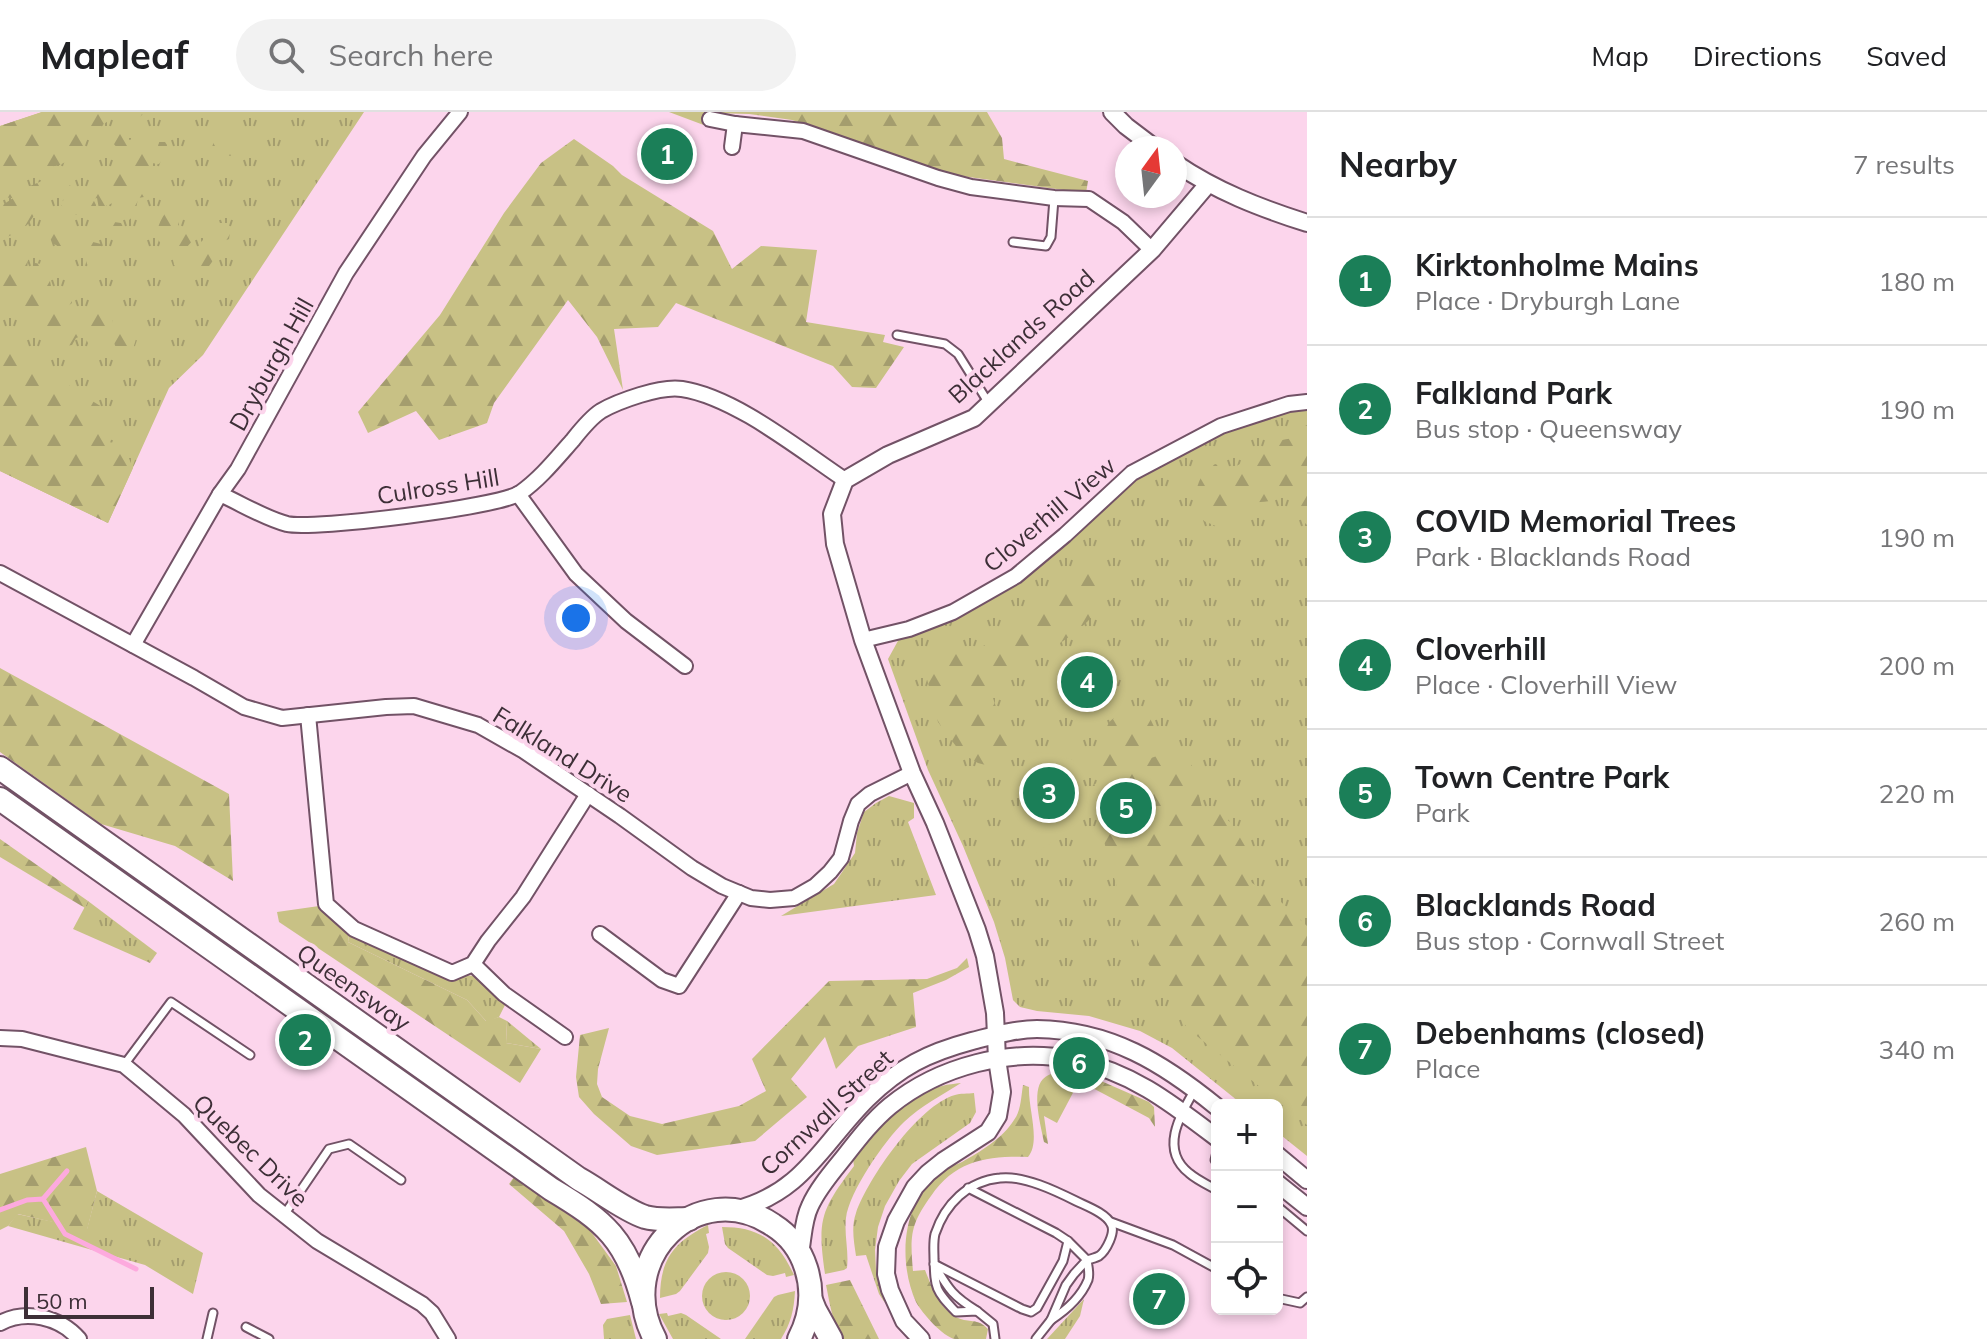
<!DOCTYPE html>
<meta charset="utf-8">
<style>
:root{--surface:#fff;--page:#f2f2f2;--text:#202124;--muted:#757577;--line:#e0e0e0;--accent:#1b7f58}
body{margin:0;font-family:Mulish,sans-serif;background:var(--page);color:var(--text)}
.controls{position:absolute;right:24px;bottom:24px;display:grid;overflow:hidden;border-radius:12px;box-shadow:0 4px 12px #0003}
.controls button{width:72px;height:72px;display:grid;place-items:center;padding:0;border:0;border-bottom:2px solid var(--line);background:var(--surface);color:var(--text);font:40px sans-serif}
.compass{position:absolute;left:1115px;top:24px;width:72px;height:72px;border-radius:50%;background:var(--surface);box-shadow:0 4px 12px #0003;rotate:15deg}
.scale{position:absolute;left:24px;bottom:20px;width:130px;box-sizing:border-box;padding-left:8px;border:4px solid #3d2f37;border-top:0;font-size:22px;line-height:28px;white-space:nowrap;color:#3d2f37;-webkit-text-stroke:6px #fcd5ec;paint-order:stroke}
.you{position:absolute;left:576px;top:506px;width:28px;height:28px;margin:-20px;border:6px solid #fff;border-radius:50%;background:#1a73e8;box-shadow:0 0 0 12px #1a73e833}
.badge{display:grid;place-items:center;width:52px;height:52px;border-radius:50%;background:var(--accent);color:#fff;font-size:26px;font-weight:700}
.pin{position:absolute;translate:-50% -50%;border:4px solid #fff;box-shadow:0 2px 8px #0006}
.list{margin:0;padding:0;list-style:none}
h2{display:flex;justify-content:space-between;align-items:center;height:104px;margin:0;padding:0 32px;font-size:34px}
h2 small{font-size:26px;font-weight:400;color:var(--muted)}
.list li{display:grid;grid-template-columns:52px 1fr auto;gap:24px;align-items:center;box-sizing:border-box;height:128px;padding:0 32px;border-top:2px solid var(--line)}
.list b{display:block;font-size:30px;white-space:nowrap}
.list p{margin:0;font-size:26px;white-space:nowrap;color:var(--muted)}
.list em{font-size:26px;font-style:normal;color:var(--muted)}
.icon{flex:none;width:44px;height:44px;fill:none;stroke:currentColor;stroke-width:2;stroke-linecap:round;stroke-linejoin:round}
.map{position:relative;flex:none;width:1307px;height:1227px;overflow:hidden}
header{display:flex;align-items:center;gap:48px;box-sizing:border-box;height:112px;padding:0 40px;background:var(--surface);border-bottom:2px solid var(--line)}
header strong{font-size:38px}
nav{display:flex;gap:44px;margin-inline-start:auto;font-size:28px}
.search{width:560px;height:72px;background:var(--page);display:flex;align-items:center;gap:20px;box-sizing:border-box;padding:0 28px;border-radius:44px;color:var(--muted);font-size:30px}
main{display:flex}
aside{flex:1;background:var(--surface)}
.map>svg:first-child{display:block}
</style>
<header>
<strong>Mapleaf</strong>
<div class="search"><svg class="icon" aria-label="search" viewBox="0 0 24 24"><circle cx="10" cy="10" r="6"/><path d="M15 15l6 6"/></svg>Search here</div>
<nav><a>Map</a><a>Directions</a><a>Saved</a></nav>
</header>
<main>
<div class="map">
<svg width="1307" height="1227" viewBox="0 0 1307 1227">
<defs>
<pattern id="grass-tufts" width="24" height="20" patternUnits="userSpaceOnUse" patternTransform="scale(2)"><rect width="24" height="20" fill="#c8c185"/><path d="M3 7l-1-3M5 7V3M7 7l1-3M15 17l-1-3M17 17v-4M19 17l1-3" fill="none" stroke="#a49d6e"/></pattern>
<pattern id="forest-firs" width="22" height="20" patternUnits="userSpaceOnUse" patternTransform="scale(2)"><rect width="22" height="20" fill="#c8c185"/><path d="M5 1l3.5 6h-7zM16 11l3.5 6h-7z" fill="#a49d6e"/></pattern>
</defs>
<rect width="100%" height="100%" fill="#fcd5ec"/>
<g fill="url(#grass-tufts)">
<path d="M42 0H364L203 243 169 276 108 411 0 359V14Z"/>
<path d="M1307 298V1044L1277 1020V993H1243L1172 936 1140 919 1089 904 1037 899 1020 895 1013 888 1005 846 994 810 963 734 928 658 888 547 899 527 916 521 1019 469 1140 363 1224 320 1288 299Z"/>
<path d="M889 684 914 691V706L908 710 936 783 781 804 834 772 855 741 857 721 864 700 876 691Z"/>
<path d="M88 789 157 841 150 851 73 817Z"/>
<path d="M349 823 437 861 476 864 506 891 499 905 487 910 467 888 348 830Z"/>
<path d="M507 909 541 937 506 931Z"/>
<path d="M961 971C942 983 921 994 904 1010 885 1028 849 1080 846 1106 844 1123 849 1139 847 1156L844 1158 825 1162C817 1107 821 1098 854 1054L853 1047C877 1019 905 983 942 974 948 972 955 972 961 971Z"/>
<path d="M974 981 976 1000 970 1011 912 1052 899 1069 885 1094 878 1115 875 1138 876 1159 885 1191 879 1182 866 1143 856 1144C854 1130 851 1115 856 1101 868 1066 919 993 955 983 960 981 968 982 974 981Z"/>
<path d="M97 1079 203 1141 193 1182 145 1153 8 1114 17 1102 87 1117Z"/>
<path d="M708 1113 709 1121 706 1122 709 1135 708 1141 680 1179 676 1182 660 1186C660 1147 674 1130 708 1113Z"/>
<path d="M722 1115C760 1115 778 1129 794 1163L786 1165 785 1161 773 1164 767 1163 728 1136 725 1132Z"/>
<circle cx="726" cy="1184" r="24"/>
<path d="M795 1179C794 1198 791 1211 781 1227H745L774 1185 778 1183Z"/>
<path d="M1084 1187 1080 1204 1065 1227H1047Z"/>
<path d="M667 1201 668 1204 681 1201 686 1203 721 1227H673L659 1202Z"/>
<path d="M630 1203 636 1227H604L603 1213 607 1207Z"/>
</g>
<g fill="url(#forest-firs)">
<path d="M42 0H146L134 9 112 6 104 12 92 19 79 42 60 53 24 61 21 79 25 76 47 67 60 75 59 79C41 85 36 106 23 117 18 121 10 123 5 126L0 120V92H4L18 83 12 86 0 85V14Z"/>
<path d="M669 0H987L1002 26 1004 47 1088 69 1086 81 954 63 792 8 749 2 711 1 709 15Z"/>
<path d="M232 16 240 20 243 27 238 42C227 47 221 41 212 35L218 19Z"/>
<path d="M112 17 127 22V28L136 27 142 23 155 29 151 38H157L159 30H165L167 33 166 41 163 43V47L159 52 151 51 152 58 146 63C150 69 151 70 147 78H141L144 80V85L138 86 135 103 129 108H126L115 90 99 97 97 86 93 87 96 93 95 102 91 105C79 104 65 102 60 91L66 86 71 85 64 81V77L68 73 94 82 98 79 111 80 114 74 110 72 106 64 110 58 116 54 115 45 120 39 112 30 109 22Z"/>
<path d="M574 27 613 54 622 63 713 119 732 157 761 134 817 138 806 210 885 223 883 230 904 235 876 276 852 275 833 254 676 191 658 215 614 217 623 278 597 225 568 188 494 291 487 311 439 328 416 299 368 321 358 300 440 203 504 101 541 51Z"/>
<path d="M174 91 179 95H187L189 101 188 106 180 107 178 113 189 119 193 128 187 135 192 142 190 148 196 149 200 131 220 111H227L230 120 229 127 219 131 217 143 204 161 187 159 174 153 172 139C146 130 160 104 174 91Z"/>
<path d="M114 110 121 111 123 115 121 119 129 121 130 124 129 132 124 133 113 129 109 113Z"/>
<path d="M56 115H63L73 127 71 134 67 139 54 132 48 124 49 119Z"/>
<path d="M93 130 101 132V139L111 142 110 154 105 159 92 158 87 152 84 140Z"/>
<path d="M13 135 20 138 28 148 27 157 30 158 35 151 41 152 49 164 52 179 70 183 72 191 64 197 78 202 79 205 85 198 91 195 100 203 112 202C116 220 106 231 88 231L84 223 76 226 72 233 65 234 62 227C40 222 26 213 14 194H4L0 191V141Z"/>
<path d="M130 217 136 227 133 237 128 242 116 236 113 228 116 222Z"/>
<path d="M0 231 21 241 24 256 51 259 76 279 115 303 108 330 123 332 133 356 108 411 0 359Z"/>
<path d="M1307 313V413L1299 405 1286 380C1273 392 1261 390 1245 390L1241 400 1229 406 1218 415 1204 409C1197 393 1192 380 1202 364 1207 357 1208 354 1216 352L1222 359 1232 360C1240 347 1245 354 1254 347 1259 343 1261 335 1268 332 1275 328 1287 328 1295 325L1300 317Z"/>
<path d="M1081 460 1099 461 1111 470C1104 483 1097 499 1088 509 1063 535 1026 547 996 566L993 586 1010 637 1005 650 993 655 978 651 961 641 938 610 927 567 930 550 948 539 968 541 1022 516 1053 478Z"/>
<path d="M0 556 229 682 233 769 175 734 101 712 0 640Z"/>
<path d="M1133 598 1148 602 1156 619 1152 635 1140 640 1130 636 1123 648 1124 655 1187 634 1204 704 1218 699 1232 712 1249 741 1246 767 1281 790 1307 814V1013L1187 916 1143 843 1111 758 1091 675 1098 670C1098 660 1100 653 1102 643 1107 616 1101 607 1133 598Z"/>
<path d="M0 727 88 789 85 796 0 745Z"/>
<path d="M319 794 349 823 348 830 467 888 486 909 499 905 507 909 506 931 541 937 520 971 279 810 277 800Z"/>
<path d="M967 846 969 855 946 868 913 881 916 915 858 934 836 957 825 925 791 967 807 985 755 1029 657 1043 631 1034 594 1002 579 985 576 965 580 923 609 916 598 957 597 972 602 985 630 1004 662 1012 739 994 766 979 752 947 829 869 927 867 957 856Z"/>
<path d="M1067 959 1092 965 1149 990 1154 995 1155 1015 1149 1006 1087 973 1075 977 1057 1011 1044 1004 1048 1032 1044 1030C1041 1014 1031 979 1043 967 1050 960 1059 960 1067 959Z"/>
<path d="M1023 973 1029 975C1028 996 1041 1030 1028 1045 987 1044 956 1048 931 1084 910 1113 910 1124 913 1159L925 1158C932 1176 942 1203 964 1208 975 1210 979 1208 988 1217L986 1227C976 1227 965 1227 955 1227 943 1225 922 1201 916 1190 897 1148 902 1084 945 1058 950 1054 956 1053 962 1050 980 1040 1003 1026 1014 1008 1021 999 1021 985 1023 973Z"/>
<path d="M86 1035 97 1079 87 1118 18 1102 8 1114 0 1118V1062Z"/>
<path d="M514 1065 589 1117 616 1154 627 1190 601 1192 589 1162 564 1119 509 1072Z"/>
<path d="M850 1168 879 1227H844C832 1211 830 1192 826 1173Z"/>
</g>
<path fill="#c8c185" d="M1030 640 1054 642 1073 648 1075 663 1076 713 1031 745 1020 698 1024 664Z"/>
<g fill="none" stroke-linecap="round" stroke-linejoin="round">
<g stroke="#fdaade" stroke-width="5">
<path d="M43 1087 67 1059"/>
<path d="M0 1098 27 1088 43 1087 65 1122 136 1157"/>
</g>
<defs>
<g id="service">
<path d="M1013 130 1046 134 1051 125 1054 87"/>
<path d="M897 223 945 232 958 242 988 290"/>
<path d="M124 953 171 890 250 943"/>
<path d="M1194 979C1179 1005 1160 1038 1189 1061 1197 1068 1208 1073 1217 1078"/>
<path d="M1217 1040 1215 1048 1217 1051"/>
<path d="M1277 1094 1307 1119"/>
<path d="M284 1103 329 1037 349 1032 401 1068"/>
<path d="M1111 1110 1173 1133 1217 1157"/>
<path d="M934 1152 1022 1197 1031 1200 1037 1196 1063 1149 1068 1129 1056 1121 968 1076"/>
<path d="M935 1154C949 1178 953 1184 977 1199"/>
<path d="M1277 1186 1300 1191 1307 1185"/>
<path d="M246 1215 269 1227"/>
<path d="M207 1227 213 1201"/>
<path d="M995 1227 993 1212 977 1199 956 1200C935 1178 935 1177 934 1147 934 1139 933 1130 935 1122 945 1092 968 1069 1000 1066 1023 1063 1056 1079 1076 1089 1086 1094 1106 1101 1111 1112 1116 1120 1106 1139 1099 1144 1095 1146 1091 1147 1087 1148 1088 1155 1090 1162 1088 1168 1081 1185 1065 1199 1051 1208"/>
<path d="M1036 1227 1051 1208 1066 1173 1074 1162 1087 1148 1068 1129"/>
</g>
<g id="minor">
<path d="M710 7 735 12 803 19 938 66 971 75 1054 86 1089 87 1123 110 1152 138"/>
<path d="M732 35 735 12"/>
<path d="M220 382C242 392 264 406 287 412 314 418 499 395 520 381 540 367 556 347 572 329 580 319 590 306 601 299 613 292 627 287 640 283 653 279 669 275 682 277 735 285 800 338 845 368"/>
<path d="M518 382 576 462 626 509 685 554"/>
<path d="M0 461 194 566 244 595 282 606 386 595 414 594 478 613 524 639 620 704 692 756 722 774 751 786 770 788 794 786 815 774 830 760 841 746 851 709 858 692 870 682 912 661"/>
<path d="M863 528 909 517 953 500 1016 464 1065 423 1132 361 1221 314 1289 292 1307 290"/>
<path d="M133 533 220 382 238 357 346 161 424 44 460 0"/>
<path d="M308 603 326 792 354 817 452 861 473 852 488 829 523 785 588 682"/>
<path d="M600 822 662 868 679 874 739 781"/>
<path d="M473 852 504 882 565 925"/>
<path d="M0 926 22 927 124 953 184 1003 259 1083 317 1129 422 1192 432 1201 448 1227"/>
<path d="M0 1211C26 1197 60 1205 79 1227"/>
</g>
<g id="tertiary">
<path d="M1112 0 1126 14 1155 36"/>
<path d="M1175 51C1216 79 1260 96 1307 111"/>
<path d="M1277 1043 1307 1068"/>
<path d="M1277 1071 1307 1095"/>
<path d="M735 1098C803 1081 822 1032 867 987 900 955 927 941 972 929 992 924 1015 917 1037 917 1110 918 1163 951 1217 995"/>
<path d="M800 1141C803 1126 803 1108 810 1094 818 1076 833 1059 845 1044 859 1026 873 1008 890 994 939 954 1011 935 1074 948 1132 960 1171 991 1217 1026"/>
<path d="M921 1227 904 1209 890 1178 886 1162 887 1135 896 1109 915 1075 928 1061 943 1049 988 1020 998 1004 1002 980 997 947 995 901 985 844 977 818 935 711 912 661 863 528 835 432 832 402 845 368 888 343 974 306 1152 138 1208 72"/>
</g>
<g id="trunk">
<path d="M0 656 579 1067C599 1078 624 1098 645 1105 659 1109 675 1107 689 1107"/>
<path d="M0 687 551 1077C605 1109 627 1128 643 1190"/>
<path d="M811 1188 815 1198 831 1227"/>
<path d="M655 1227C612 1147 697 1062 773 1113 789 1123 800 1137 806 1156 814 1181 811 1204 799 1227"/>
</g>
</defs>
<use href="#service" stroke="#725266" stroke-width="11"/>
<use href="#minor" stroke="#725266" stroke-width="18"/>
<use href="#tertiary" stroke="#725266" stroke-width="20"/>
<use href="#trunk" stroke="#725266" stroke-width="26"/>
<use href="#service" stroke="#fff" stroke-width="7"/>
<use href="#minor" stroke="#fff" stroke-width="14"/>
<use href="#tertiary" stroke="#fff" stroke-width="16"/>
<use href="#trunk" stroke="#fff" stroke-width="22"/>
</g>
<g text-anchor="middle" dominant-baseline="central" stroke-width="8" stroke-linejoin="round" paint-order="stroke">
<g font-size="24" fill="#3d2f37" stroke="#fcd5ec">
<text transform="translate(1021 224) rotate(-42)">Blacklands Road</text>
<text transform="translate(271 252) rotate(-61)">Dryburgh Hill</text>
<text transform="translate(438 374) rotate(-9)">Culross Hill</text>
<text transform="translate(1049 402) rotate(-40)">Cloverhill View</text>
<text transform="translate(563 642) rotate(32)">Falkland Drive</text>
<text transform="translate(354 875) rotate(35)">Queensway</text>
<text transform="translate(826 1000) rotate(-43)">Cornwall Street</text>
<text transform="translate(251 1038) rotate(44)">Quebec Drive</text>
</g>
</g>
</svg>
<div class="controls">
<button>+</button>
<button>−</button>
<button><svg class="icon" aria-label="locate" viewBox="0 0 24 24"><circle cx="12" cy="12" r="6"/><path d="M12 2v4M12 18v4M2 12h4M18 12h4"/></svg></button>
</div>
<svg class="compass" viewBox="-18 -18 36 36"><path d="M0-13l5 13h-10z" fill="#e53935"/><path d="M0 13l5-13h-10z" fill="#757577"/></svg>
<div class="scale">50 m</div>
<div class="you"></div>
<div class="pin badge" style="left:667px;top:42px">1</div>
<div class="pin badge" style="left:305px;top:928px">2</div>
<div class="pin badge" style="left:1049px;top:681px">3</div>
<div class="pin badge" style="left:1087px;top:570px">4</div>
<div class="pin badge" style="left:1126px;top:696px">5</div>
<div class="pin badge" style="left:1079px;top:951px">6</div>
<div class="pin badge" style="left:1159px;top:1187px">7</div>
</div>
<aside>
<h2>Nearby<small>7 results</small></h2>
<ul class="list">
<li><span class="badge">1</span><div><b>Kirktonholme Mains</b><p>Place · Dryburgh Lane</p></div><em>180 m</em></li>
<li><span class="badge">2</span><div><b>Falkland Park</b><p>Bus stop · Queensway</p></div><em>190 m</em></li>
<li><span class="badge">3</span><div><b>COVID Memorial Trees</b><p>Park · Blacklands Road</p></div><em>190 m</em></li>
<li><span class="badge">4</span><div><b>Cloverhill</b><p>Place · Cloverhill View</p></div><em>200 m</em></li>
<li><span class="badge">5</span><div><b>Town Centre Park</b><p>Park</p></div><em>220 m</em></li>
<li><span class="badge">6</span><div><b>Blacklands Road</b><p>Bus stop · Cornwall Street</p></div><em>260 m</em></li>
<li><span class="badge">7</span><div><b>Debenhams (closed)</b><p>Place</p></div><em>340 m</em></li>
</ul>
</aside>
</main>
